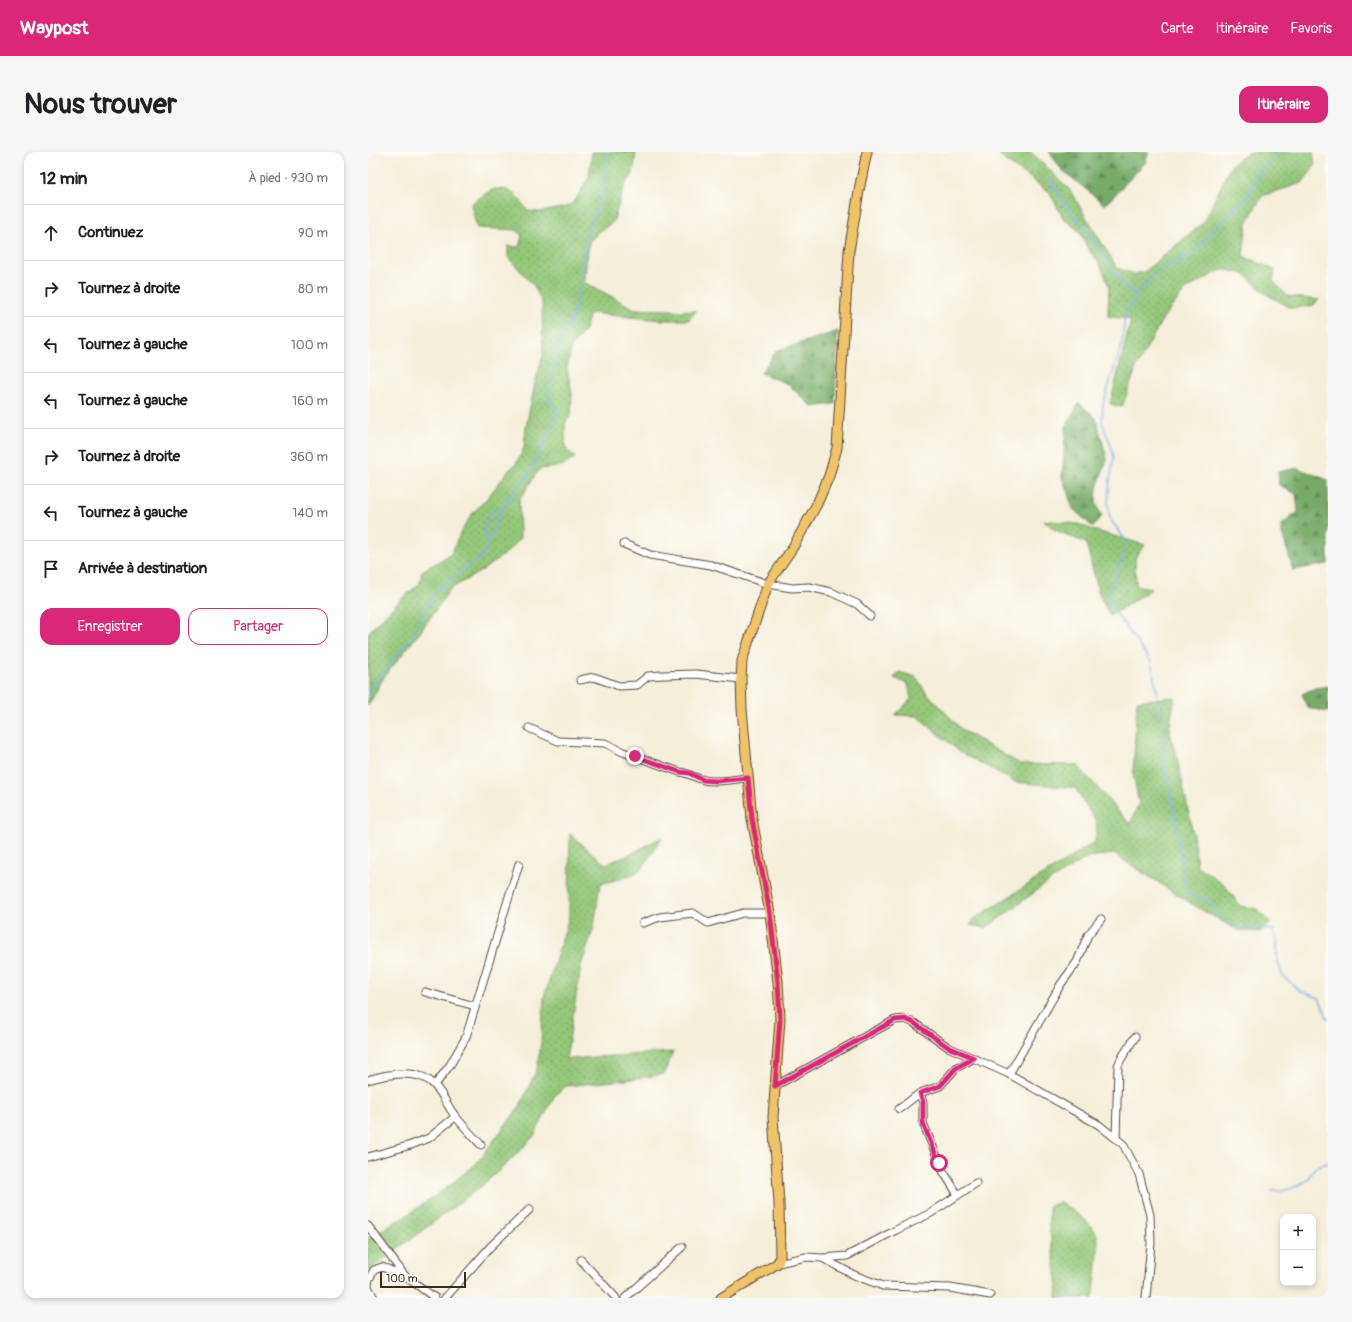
<!DOCTYPE html>
<html lang="fr">
<meta charset="utf-8">
<style>
:root{--surface:#fff;--page:#f6f6f6;--text:#202124;--muted:#757577;--line:#e0e0e0;--accent:#db2777}
body{margin:0;font-family:Pangolin,sans-serif;background:var(--page);color:var(--text)}
.controls{position:absolute;right:12px;bottom:12px;display:grid;overflow:hidden;border-radius:8px;box-shadow:0 2px 6px #0003}
.controls button{width:36px;height:36px;display:grid;place-items:center;padding:0;border:0;border-bottom:1px solid var(--line);background:var(--surface);color:var(--text);font:20px sans-serif}
.scale{position:absolute;left:12px;bottom:10px;width:86px;box-sizing:border-box;padding-left:4px;border:2px solid #3b2a1e;border-top:0;font-size:11px;line-height:14px;white-space:nowrap;color:#3b2a1e;-webkit-text-stroke:3px #fdfcf7;paint-order:stroke}
.stop{position:absolute;width:12px;height:12px;margin:-9px;border:3px solid #db2777;border-radius:50%;background:#fff}
.stop.end{background:#db2777;border-color:#fff;box-shadow:0 1px 4px #0008}
.list{margin:0;padding:0;list-style:none}
h2{display:flex;justify-content:space-between;align-items:center;height:52px;margin:0;padding:0 16px;font-size:17px}
h2 small{font-size:13px;font-weight:400;color:var(--muted)}
.list li{display:grid;grid-template-columns:26px 1fr auto;gap:12px;align-items:center;box-sizing:border-box;height:56px;padding:0 16px;border-top:1px solid var(--line)}
.list b{display:block;font-size:15px;white-space:nowrap}
.list em{font-size:13px;font-style:normal;color:var(--muted)}
.actions{display:flex;gap:8px;padding:12px 16px}
.actions a{flex:1;padding:9px 0;border:1px solid var(--accent);border-radius:12px;text-align:center;font-size:14px;color:var(--accent)}
.actions .main{background:var(--accent);color:#fff}
.icon{flex:none;width:22px;height:22px;fill:none;stroke:currentColor;stroke-width:2;stroke-linecap:round;stroke-linejoin:round}
.map{position:relative;flex:none;width:960px;height:1146px;overflow:hidden;border-radius:12px}
header{display:flex;align-items:center;gap:24px;box-sizing:border-box;height:56px;padding:0 20px;background:var(--accent);color:#fff}
header strong{font-size:19px}
nav{display:flex;gap:22px;margin-inline-start:auto;font-size:14px}
.intro{display:flex;align-items:center;justify-content:space-between;box-sizing:border-box;height:96px;padding:0 24px}
h1{margin:0;font-size:28px}
.button{padding:10px 18px;border-radius:12px;background:var(--accent);color:#fff;font-size:14px;font-weight:700}
main{display:flex;gap:24px;padding:0 24px}
aside{flex:1;background:var(--surface);border-radius:12px;box-shadow:0 2px 6px #0003}
.map>svg:first-child{display:block}
</style>
<header>
<strong>Waypost</strong>
<nav><a>Carte</a><a>Itinéraire</a><a>Favoris</a></nav>
</header>
<div class="intro"><h1>Nous trouver</h1><a class="button">Itinéraire</a></div>
<main>
<aside>
<h2>12 min<small>À pied · 930 m</small></h2>
<ul class="list">
<li><svg class="icon" aria-label="ahead" viewBox="0 0 24 24"><path d="M12 20V5M6 11l6-6 6 6"/></svg><div><b>Continuez</b></div><em>90 m</em></li>
<li><svg class="icon" aria-label="right" viewBox="0 0 24 24"><path d="M7 20v-9h11M14 6l5 5-5 5"/></svg><div><b>Tournez à droite</b></div><em>80 m</em></li>
<li><svg class="icon" aria-label="left" viewBox="0 0 24 24"><path d="M17 20v-9H6M10 6l-5 5 5 5"/></svg><div><b>Tournez à gauche</b></div><em>100 m</em></li>
<li><svg class="icon" aria-label="left" viewBox="0 0 24 24"><path d="M17 20v-9H6M10 6l-5 5 5 5"/></svg><div><b>Tournez à gauche</b></div><em>160 m</em></li>
<li><svg class="icon" aria-label="right" viewBox="0 0 24 24"><path d="M7 20v-9h11M14 6l5 5-5 5"/></svg><div><b>Tournez à droite</b></div><em>360 m</em></li>
<li><svg class="icon" aria-label="left" viewBox="0 0 24 24"><path d="M17 20v-9H6M10 6l-5 5 5 5"/></svg><div><b>Tournez à gauche</b></div><em>140 m</em></li>
<li><svg class="icon" aria-label="arrive" viewBox="0 0 24 24"><path d="M6 21V4h12l-3 4 3 4H6"/></svg><div><b>Arrivée à destination</b></div></li>
</ul>
<div class="actions"><a class="main">Enregistrer</a><a>Partager</a></div>
</aside>
<div class="map">
<svg width="960" height="1146" viewBox="0 0 960 1146">
<defs>
<pattern id="grass-dots" width="8" height="8" patternUnits="userSpaceOnUse"><rect width="8" height="8" fill="#94c778"/><path d="M2 2h.1M6 6h.1" fill="none" stroke="#7aa262" stroke-width="1.8" stroke-linecap="round"/></pattern>
<pattern id="forest-firs" width="22" height="20" patternUnits="userSpaceOnUse"><rect width="22" height="20" fill="#77ac68"/><path d="M5 1l3.5 6h-7zM16 11l3.5 6h-7z" fill="#638c55"/></pattern>
</defs>
<rect width="100%" height="100%" fill="#fdfcf7"/>
<filter id="ink" filterUnits="userSpaceOnUse"><feTurbulence type="fractalNoise" baseFrequency=".025" numOctaves="2"/><feDisplacementMap in="SourceGraphic" scale="8" xChannelSelector="R" yChannelSelector="G"/><feConvolveMatrix kernelMatrix="1 2 1 2 8 2 1 2 1" color-interpolation-filters="sRGB"/></filter>
<filter id="wash" filterUnits="userSpaceOnUse"><feTurbulence type="fractalNoise" baseFrequency=".012" numOctaves="4" result="noise"/><feDisplacementMap in="SourceGraphic" scale="16" xChannelSelector="R" yChannelSelector="G"/><feGaussianBlur stdDeviation="0.9" result="paint"/><feColorMatrix in="noise" values="0 0 0 0 0 0 0 0 0 0 0 0 0 0 0 0 0 1.4 0 .05"/><feComposite in="paint" operator="in"/></filter>
<g filter="url(#wash)">
<rect width="100%" height="100%" fill="#f4eeda"/>
<g fill="url(#grass-dots)" stroke="#68784b">
<path d="M224 0H268L265 22 256 35 245 70 232 79 221 90 216 130 267 157 328 159 321 168H293L222 161 217 178 203 195 199 217 204 242 203 263 197 271V296L207 305C198 315 183 316 171 317L151 349 152 386 142 398 115 418 82 437 53 479 16 525 0 554V481L27 453 52 431 54 419 83 402 93 380 104 362 120 345 141 318 148 312 156 296 158 275 167 231 175 204 174 150 166 134 149 115 140 106V94L151 95 154 84 149 78 109 76 103 52C108 49 121 38 127 37 143 34 152 48 160 59L172 60 198 55 207 49 221 25Z"/>
<path d="M630 0H663L701 37 749 116 766 122 776 120 836 70 863 13 882 0H945L947 14 934 31 894 44 879 70 875 104 907 118 905 129 919 144 951 148 944 154 923 156 898 142 876 122 855 117 818 137 795 166 769 214 754 255 742 252 763 168 740 164 741 134 733 114 719 95 712 80 695 66 682 41 657 22 636 8Z"/>
<path d="M675 368 710 372 725 378 777 393 767 406 768 433 783 437 742 464 731 442 718 391 687 378Z"/>
<path d="M531 520 548 525 558 540 594 578 652 612 709 613 762 672 771 651 765 622 769 549 807 545 801 577 810 610 825 681 829 714 856 732 872 754 889 757 903 771 892 780 870 778 832 757 746 702 720 705 686 726 618 776 602 773 606 767 727 690 729 671 707 636 647 630 592 600 549 564 527 563 543 547 540 532 526 526Z"/>
<path d="M202 682 237 712 259 704 294 685 273 718 260 725 232 732 226 775 213 814 198 907 305 900 296 922 266 927 198 934 187 943 166 984 143 1008 111 1036 0 1119V1086L44 1060 82 1033 108 1012 152 954 169 917 173 891 176 845 201 765Z"/>
<path d="M692 1050C704 1058 723 1070 729 1083 732 1091 727 1136 725 1146H689L690 1133 681 1074V1054Z"/>
</g>
<g fill="url(#forest-firs)" stroke="#596b43">
<path d="M681 0H781L777 11 737 53 693 17Z"/>
<path d="M470 179 467 252 444 255 420 232 393 221 408 199Z"/>
<path d="M711 251 728 266 739 307 729 336 728 351 734 364 725 375 705 357 694 325 698 275Z"/>
<path d="M929 316 960 328V412L925 418 912 374 930 360 928 342 911 333 910 320Z"/>
<path d="M960 534V560L940 556 934 542 947 536Z"/>
</g>
<g fill="none" stroke-linecap="round" stroke-linejoin="round">
<g stroke="#80b1ec" stroke-width="1.5">
<path d="M913 0 892 18 879 46 851 71 827 100 791 119 770 140 757 164 754 192 735 252 734 271 742 291 746 305 742 327 740 351 742 367 759 390 742 440V453L783 510 797 580 795 615 799 623 805 654 818 742 827 745 838 747C844 754 849 763 856 769 870 779 889 776 905 778L909 788V806L914 823 932 839 951 846 960 867"/>
<path d="M681 27 697 52 718 78 740 109 748 124 767 145"/>
<path d="M122 388 116 383C116 372 120 366 126 357H135"/>
<path d="M0 543 12 524 43 486 67 441 84 426 113 406 124 383 130 365 141 346 156 329 164 317 186 271 190 257 180 250 189 192 204 168 209 149 218 88 237 34 239 3 242 0"/>
<path d="M904 1039C920 1039 927 1036 941 1027 944 1016 949 1013 960 1011"/>
</g>
</g>
</g>
<g filter="url(#ink)">
<g fill="none" stroke-linecap="round" stroke-linejoin="round">
<defs>
<g id="minor">
<path d="M256 392 282 403 343 413 400 432 424 436 441 435 463 440 489 452 502 464"/>
<path d="M212 528 226 525 251 534 269 533 280 524 295 523 328 522 373 527"/>
<path d="M161 576 190 589 237 591 255 600 312 620C321 621 327 626 336 628 350 631 366 627 380 626"/>
<path d="M275 771 292 765 325 761 340 771 375 761H402"/>
<path d="M57 840 107 854"/>
<path d="M641 922 693 832 709 810 720 783 733 767"/>
<path d="M0 928C20 922 52 916 67 934 76 943 80 956 88 965 96 975 105 984 113 993"/>
<path d="M67 933 82 913 98 885 151 712"/>
<path d="M407 934 527 868 537 867 546 871 580 895 641 922 731 973 755 992 771 1022 782 1063 783 1091 778 1146"/>
<path d="M552 941 555 951V971L575 1019 590 1043"/>
<path d="M531 957 552 941 572 934 588 916 606 906"/>
<path d="M748 986 750 914 753 907 767 885"/>
<path d="M0 1005 43 993 61 986 87 965"/>
<path d="M0 1074 37 1124 67 1146"/>
<path d="M455 1106 479 1104 528 1078 563 1061 608 1031"/>
<path d="M213 1108 248 1146"/>
<path d="M410 1111 438 1105 454 1106 486 1123 515 1134 582 1136 622 1143"/>
<path d="M0 1133 1 1127 6 1118 14 1115 37 1124"/>
<path d="M0 1135 6 1146"/>
<path d="M77 1146 123 1094 162 1057"/>
<path d="M257 1146 314 1095"/>
</g>
<path id="major" d="M353 1146 410 1111 412 1105 411 1051 405 965 412 867 410 830 402 761 384 667 374 557 373 527 374 509 400 432 425 395 449 352 461 324 469 296 481 99 492 33 499 0"/>
</defs>
<use href="#minor" stroke="#57473a" stroke-width="9"/>
<use href="#major" stroke="#57473a" stroke-width="11"/>
<use href="#minor" stroke="#fff" stroke-width="7"/>
<use href="#major" stroke="#efc469" stroke-width="9"/>
</g>
</g>
<g fill="none" stroke-linecap="round" stroke-linejoin="round" filter="url(#ink)">
<path stroke="#db2777" stroke-width="5" d="M267 604 312 620 321 621 335 628 348 629 380 626 384 667 402 761 410 830 412 867 407 934 527 868 537 867 546 871 580 895 606 906 588 916 572 934 552 941 555 950V971L571 1011"/>
</g>
</svg>
<div class="controls">
<button>+</button>
<button>−</button>
</div>
<div class="scale">100 m</div>
<div class="stop" style="left:571px;top:1011px"></div>
<div class="stop end" style="left:267px;top:604px"></div>
</div>
</main>
